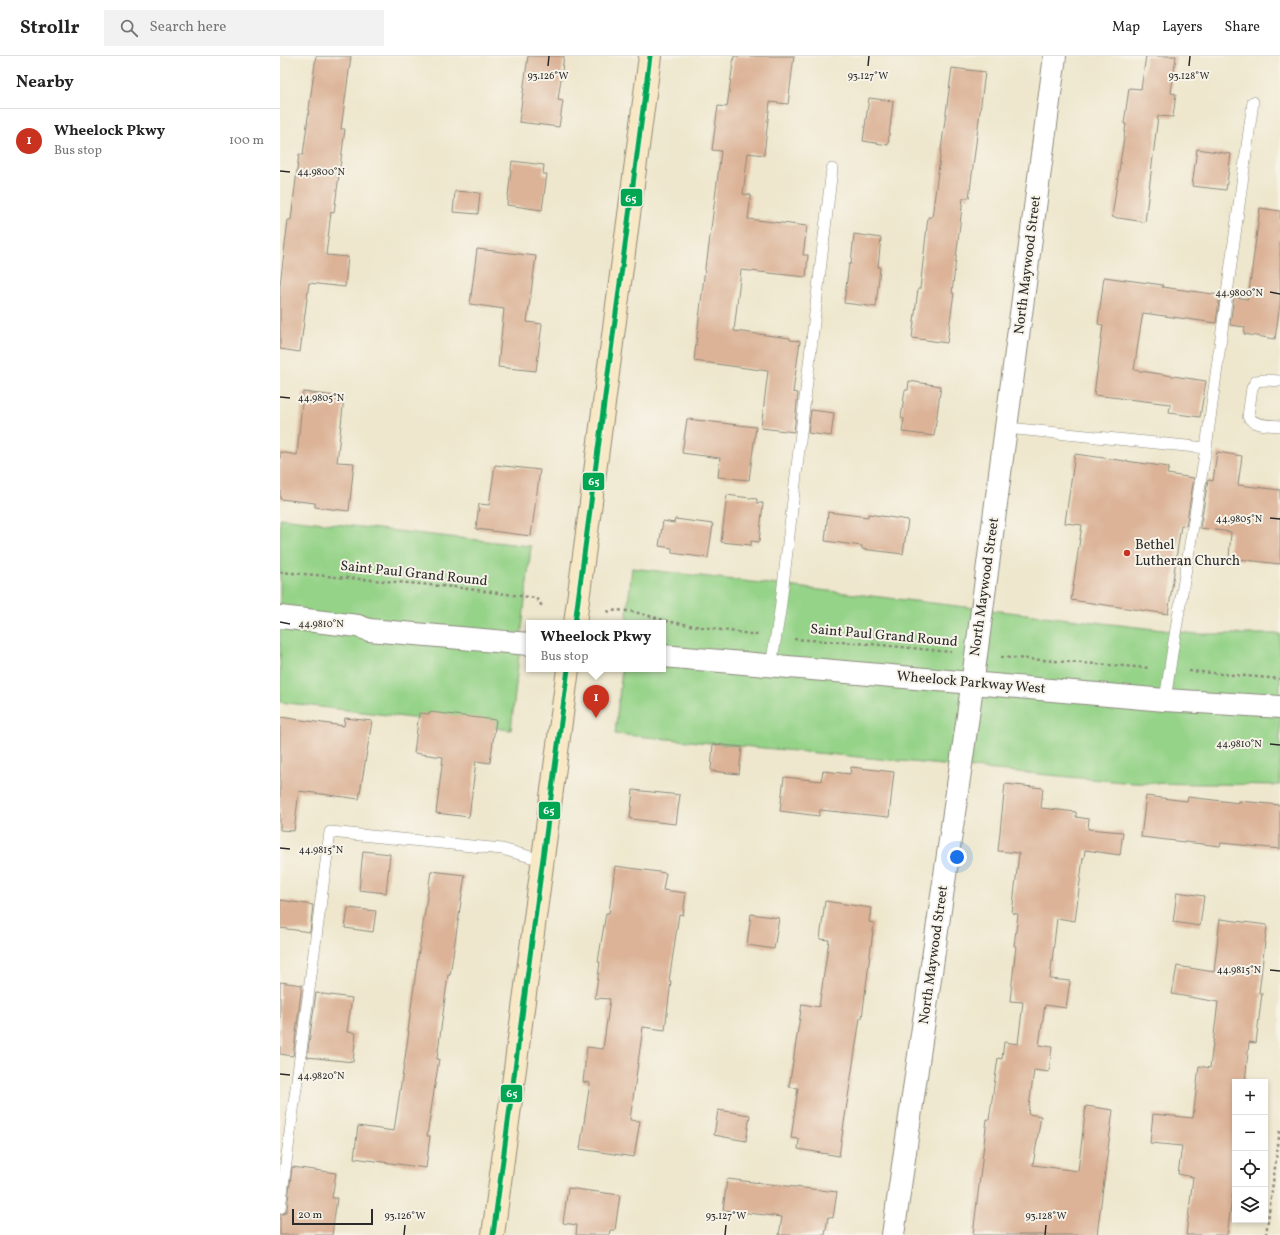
<!DOCTYPE html>
<meta charset="utf-8">
<style>
:root{--surface:#fff;--page:#f2f2f2;--text:#222;--muted:#767676;--line:#e0e0e0;--accent:#c8321e}
body{margin:0;font-family:Vollkorn,serif;background:var(--page);color:var(--text)}
.controls{position:absolute;right:12px;bottom:12px;display:grid;overflow:hidden;border-radius:0px;box-shadow:0 2px 6px #0003}
.controls button{width:36px;height:36px;display:grid;place-items:center;padding:0;border:0;border-bottom:1px solid var(--line);background:var(--surface);color:var(--text);font:20px sans-serif}
.scale{position:absolute;left:12px;bottom:10px;width:81px;box-sizing:border-box;padding-left:4px;border:2px solid #2b2b2b;border-top:0;font-size:11px;line-height:14px;white-space:nowrap;color:#2b2b2b;-webkit-text-stroke:3px #f7f3e8;paint-order:stroke}
.you{position:absolute;left:677px;top:801px;width:14px;height:14px;margin:-10px;border:3px solid #fff;border-radius:50%;background:#1a73e8;box-shadow:0 0 0 6px #1a73e833}
.badge{display:grid;place-items:center;width:26px;height:26px;border-radius:50%;background:var(--accent);color:#fff;font-size:13px;font-weight:700}
.pin{position:absolute;translate:-50% -33px;filter:drop-shadow(0 1px 2px #0008)}
.pin::after{content:'';position:absolute;top:21px;width:14px;height:12px;background:inherit;clip-path:polygon(0 0,100% 0,50% 100%)}
.popup{position:absolute;left:246px;top:564px;width:140px;height:52px;box-sizing:border-box;display:grid;place-content:center;border-radius:0px;background:var(--surface);filter:drop-shadow(0 1px 3px #0005);font-size:13px;white-space:nowrap;color:var(--muted)}
.popup b{font-size:15px;color:var(--text)}
.popup::after{content:'';position:absolute;left:50%;top:100%;margin-left:-8px;border:8px solid transparent;border-top-color:var(--surface)}
.list{margin:0;padding:0;list-style:none}
h2{display:flex;justify-content:space-between;align-items:center;height:52px;margin:0;padding:0 16px;font-size:17px}
h2 small{font-size:13px;font-weight:400;color:var(--muted)}
.list li{display:grid;grid-template-columns:26px 1fr auto;gap:12px;align-items:center;box-sizing:border-box;height:64px;padding:0 16px;border-top:1px solid var(--line)}
.list b{display:block;font-size:15px;white-space:nowrap}
.list p{margin:0;font-size:13px;white-space:nowrap;color:var(--muted)}
.list em{font-size:13px;font-style:normal;color:var(--muted)}
.icon{flex:none;width:22px;height:22px;fill:none;stroke:currentColor;stroke-width:2;stroke-linecap:round;stroke-linejoin:round}
.map{position:relative;flex:none;width:1000px;height:1179px;overflow:hidden}
header{display:flex;align-items:center;gap:24px;box-sizing:border-box;height:56px;padding:0 20px;background:var(--surface);border-bottom:1px solid var(--line)}
header strong{font-size:19px}
nav{display:flex;gap:22px;margin-inline-start:auto;font-size:14px}
.search{width:280px;height:36px;background:var(--page);display:flex;align-items:center;gap:10px;box-sizing:border-box;padding:0 14px;border-radius:0px;color:var(--muted);font-size:15px}
main{display:flex}
aside{flex:1;background:var(--surface)}
.map>svg:first-child{display:block}
</style>
<header>
<strong>Strollr</strong>
<div class="search"><svg class="icon" aria-label="search" viewBox="0 0 24 24"><circle cx="10" cy="10" r="6"/><path d="M15 15l6 6"/></svg>Search here</div>
<nav><a>Map</a><a>Layers</a><a>Share</a></nav>
</header>
<main>
<aside>
<h2>Nearby<small></small></h2>
<ul class="list">
<li><span class="badge">1</span><div><b>Wheelock Pkwy</b><p>Bus stop</p></div><em>100 m</em></li>
</ul>
</aside>
<div class="map">
<svg width="1000" height="1179" viewBox="0 0 1000 1179">
<rect width="100%" height="100%" fill="#f7f3e8"/>
<filter id="ink" filterUnits="userSpaceOnUse"><feTurbulence type="fractalNoise" baseFrequency=".025" numOctaves="2"/><feDisplacementMap in="SourceGraphic" scale="8" xChannelSelector="R" yChannelSelector="G"/><feConvolveMatrix kernelMatrix="1 2 1 2 8 2 1 2 1" color-interpolation-filters="sRGB"/></filter>
<filter id="wash" filterUnits="userSpaceOnUse"><feTurbulence type="fractalNoise" baseFrequency=".012" numOctaves="4" result="noise"/><feDisplacementMap in="SourceGraphic" scale="16" xChannelSelector="R" yChannelSelector="G"/><feGaussianBlur stdDeviation="0.9" result="paint"/><feColorMatrix in="noise" values="0 0 0 0 0 0 0 0 0 0 0 0 0 0 0 0 0 1.4 0 .05"/><feComposite in="paint" operator="in"/></filter>
<g filter="url(#wash)">
<rect width="100%" height="100%" fill="#eee7cd"/>
<g fill="#95d388" stroke="#607f5a">
<path d="M0 462 251 490 231 674 0 646Z"/>
<path d="M352 512 917 578H1000V729L853 727 335 678 342 613H383V567H346Z"/>
</g>
<g id="blocks">
<g fill="#dcb397">
<path d="M36 0H71L61 73H65L54 157 51 156 46 199 68 201 65 231 29 227 20 296 0 293V229L8 164H11L19 98 23 99Z"/>
<path d="M248 0H284L278 44 283 45 279 71 239 66Z"/>
<path d="M454 0H514L508 48 490 46 484 99 468 97 463 138 471 139 468 163 527 170 523 199H528L526 221 461 214 454 275 510 282V284L520 285 513 336 518 337 514 376 481 372 488 315 414 305 426 204H427L441 95 432 94 438 50 447 51Z"/>
<path d="M866 0H896L891 37 896 38 893 61 878 60 865 166 832 161 846 68H844L849 32 861 33Z"/>
<path d="M672 12 705 16 689 142H683L672 237H674L667 287 632 282 638 233H640L648 161H652Z"/>
<path d="M589 42 613 45 608 89 583 85Z"/>
<path d="M917 93 951 98 946 134 912 130Z"/>
<path d="M232 105 264 109 263 118H267L262 154 227 149Z"/>
<path d="M175 135 200 137 198 158 173 156Z"/>
<path d="M980 152 1000 155V248L995 283 964 278 965 271 950 269 954 241 968 243Z"/>
<path d="M574 178 601 182 598 211H600L596 251 564 247 569 208H571Z"/>
<path d="M197 193 256 200 247 266 262 268 256 315 218 311 224 253 190 248Z"/>
<path d="M824 221 883 229 882 231 940 239 936 267 863 257 860 274 854 314 926 325 920 361 889 357 890 348 814 339 823 269 818 268Z"/>
<path d="M629 325 661 330 654 380 622 376 624 363 621 362 625 334H628Z"/>
<path d="M23 336 64 341 57 406 74 407 69 455 35 451V447L0 443V396L17 399Z"/>
<path d="M531 354 554 357 551 380 528 377Z"/>
<path d="M407 363 476 371 469 424 438 421 440 402 402 397Z"/>
<path d="M937 396 962 400 958 429 1000 434V508L949 502 951 476 920 472 928 424 933 425Z"/>
<path d="M795 398 889 411 887 418 914 422 906 470 901 469 888 558 791 544 802 469 785 467Z"/>
<path d="M215 409 260 414 251 480 196 473 199 448 209 449Z"/>
<path d="M447 439 477 443V447H483L479 486 471 485V489L441 486Z"/>
<path d="M548 456 588 461V458L628 464 623 498 582 493V490L545 485Z"/>
<path d="M395 463 433 468 428 502 392 497V492L379 490 383 465 394 467Z"/>
<path d="M150 656 216 664 210 707 196 705 189 761 156 757 163 701 134 697 139 657 150 658Z"/>
<path d="M0 661 64 670 65 662 92 665 79 743 19 735 14 775 0 774Z"/>
<path d="M433 688 462 691 459 718 431 715Z"/>
<path d="M571 711 614 716 609 761 540 754 539 760 500 755 504 721 541 725 543 715 570 718Z"/>
<path d="M725 728 763 732 761 752 796 756V761L809 763 808 773 843 776 840 799 805 794 804 802H803L795 865 777 862 770 923 790 925 786 952 765 949 759 989 772 991 769 1016 754 1014 748 1058 761 1060 753 1109 798 1115 806 1050 833 1054 817 1179H693L707 1063 709 1064 718 1002 722 1003 724 986 738 988 743 946 730 945 736 890H734L738 858 732 857 739 797 718 795Z"/>
<path d="M353 734 400 739 396 768 350 763Z"/>
<path d="M866 740 907 745 908 741 959 747V745L1000 749V793L941 787 940 790 861 781Z"/>
<path d="M83 795 110 798 106 837 79 834Z"/>
<path d="M335 810 386 817 383 834 406 837 403 859 399 858 389 925H391L385 974 363 971 350 1064 360 1065 354 1101 300 1093 310 1027 303 1026 307 991 323 993 330 943 315 942 320 906H318L326 857H329Z"/>
<path d="M151 815 185 819 170 919H168L157 1003H159L147 1080H150L146 1112 74 1102 78 1070 114 1075 129 975H128L136 915Z"/>
<path d="M897 836 924 840 920 870 893 866Z"/>
<path d="M0 844 33 849 30 876 0 872Z"/>
<path d="M545 845 591 852 589 866 594 867 582 962H580L559 1100 518 1093 519 1083 511 1082 518 1032 509 1031 522 948 539 951 549 884 540 883Z"/>
<path d="M68 852 96 855 93 876 65 872Z"/>
<path d="M471 858 499 862 494 893 467 889Z"/>
<path d="M940 863 987 869 979 937H982L976 987 969 986 965 1026H955V1135H953L947 1179H906L913 1121 898 1118 902 1090 870 1087 873 1058 913 1062 919 1010 930 1012 938 946 892 938 897 910 934 916Z"/>
<path d="M0 926 22 929 13 1000 0 998Z"/>
<path d="M36 937 72 942 67 976 76 977 73 1006 27 1001Z"/>
<path d="M438 1054 470 1059 466 1085 434 1079Z"/>
<path d="M12 1111 56 1117 52 1142H57L52 1179H0V1159L5 1157 7 1153Z"/>
<path d="M447 1123 557 1136 553 1162 548 1161 545 1179H499L502 1161 443 1154Z"/>
<path d="M288 1132 340 1139 335 1174H330L329 1179H296L297 1169 283 1167Z"/>
</g>
</g>
</g>
<g filter="url(#ink)">
<use href="#blocks" fill-opacity="0" stroke="#8c897c" stroke-width="1"/>
<g fill="none" stroke-linecap="round" stroke-linejoin="round">
<defs>
<g id="service">
<path d="M1000 325 985 324 976 325 972 332 968 360C973 370 990 369 1000 370"/>
<path d="M727 372 926 392"/>
<path d="M491 610 500 555 552 113"/>
<path d="M885 644 893 591 926 392 973 46"/>
<path d="M0 1152 50 776 222 793 262 804"/>
</g>
<path id="minor" d="M613 1179 688 660 775 0"/>
<g id="tertiary">
<path d="M0 561 78 570 89 574 249 588"/>
<path d="M383 600 885 644 1000 651"/>
</g>
<g id="secondary">
<path d="M295 567 370 0"/>
<path d="M213 1179 288 613"/>
</g>
</defs>
<use href="#service" stroke="#8c897c" stroke-width="12"/>
<use href="#minor" stroke="#8c897c" stroke-width="24"/>
<use href="#tertiary" stroke="#8c897c" stroke-width="24"/>
<use href="#secondary" stroke="#8c897c" stroke-width="24"/>
<g stroke="#8c897c" stroke-width="2.5" stroke-dasharray="3 3" stroke-linecap="butt">
<path d="M0 516 174 531 256 542 262 550"/>
<path d="M327 556C345 550 373 562 391 566 420 571 449 575 478 579"/>
<path d="M514 583 591 588 671 596"/>
<path d="M721 601 870 612"/>
<path d="M909 615 1000 623"/>
<path d="M986 1179 1000 1074"/>
</g>
<use href="#service" stroke="#fff" stroke-width="11"/>
<use href="#minor" stroke="#fff" stroke-width="22"/>
<use href="#tertiary" stroke="#fff" stroke-width="22"/>
<use href="#secondary" stroke="#f8e8c3" stroke-width="22"/>
<defs>
<g id="bus-1">
<path d="M295 567 370 0"/>
<path d="M213 1179 288 613"/>
</g>
</defs>
<use href="#bus-1" stroke="#f7f3e8" stroke-width="8"/>
<use href="#bus-1" stroke="#00a651" stroke-width="5"/>
</g>
</g>
<path fill="none" stroke="#2b2b2b" stroke-width="1.5" d="M268 10 269 0M588 10 589 0M909 10 910 0M0 115 10 116M990 236 1000 238M0 341 10 342M990 462 1000 463M0 566 10 568M990 688 1000 689M0 792 10 793M990 914 1000 915M0 1018 10 1019M124 1179 125 1169M445 1179 446 1169M765 1179 766 1169"/>
<circle fill="#c8321e" stroke="#f7f3e8" stroke-width="1.5" cx="847" cy="497" r="4"/>
<g text-anchor="middle" dominant-baseline="central" stroke-width="4" stroke-linejoin="round" paint-order="stroke">
<g font-size="14" fill="#2b2b2b" stroke="#f7f3e8">
<text transform="translate(748 209) rotate(-83)">North Maywood Street</text>
<text transform="translate(134 518) rotate(6)">Saint Paul Grand Round</text>
<text transform="translate(705 531) rotate(-82)">North Maywood Street</text>
<text transform="translate(604 580) rotate(5)">Saint Paul Grand Round</text>
<text transform="translate(691 627) rotate(5)">Wheelock Parkway West</text>
<text transform="translate(654 899) rotate(-82)">North Maywood Street</text>
</g>
<g font-size="14" fill="#2b2b2b" stroke="#f7f3e8" text-anchor="start">
<text x="855" y="489">Bethel<tspan x="855" dy="16">Lutheran Church</tspan></text>
</g>
</g>
<g font-size="10" text-anchor="middle" fill="#2b2b2b" stroke="#f7f3e8" stroke-width="4" stroke-linejoin="round" paint-order="stroke">
<text x="268" y="23">93.126°W</text>
<text x="588" y="23">93.127°W</text>
<text x="909" y="23">93.128°W</text>
<text x="41" y="119">44.9800°N</text>
<text x="959" y="240">44.9800°N</text>
<text x="41" y="345">44.9805°N</text>
<text x="959" y="466">44.9805°N</text>
<text x="41" y="571">44.9810°N</text>
<text x="959" y="691">44.9810°N</text>
<text x="41" y="797">44.9815°N</text>
<text x="959" y="917">44.9815°N</text>
<text x="41" y="1023">44.9820°N</text>
<text x="125" y="1163">93.126°W</text>
<text x="446" y="1163">93.127°W</text>
<text x="766" y="1163">93.128°W</text>
</g>
<g stroke="#f7f3e8" stroke-width="1.5">
<rect x="340" y="132" width="23" height="19" rx="4" fill="#00a651"/>
<rect x="302" y="416" width="23" height="19" rx="4" fill="#00a651"/>
<rect x="258" y="745" width="23" height="19" rx="4" fill="#00a651"/>
<rect x="220" y="1028" width="23" height="19" rx="4" fill="#00a651"/>
</g>
<g font-size="11" text-anchor="middle" font-weight="bold" fill="#fff">
<text x="351" y="146">65</text>
<text x="314" y="429">65</text>
<text x="269" y="758">65</text>
<text x="232" y="1041">65</text>
</g>
</svg>
<div class="controls">
<button>+</button>
<button>−</button>
<button><svg class="icon" aria-label="locate" viewBox="0 0 24 24"><circle cx="12" cy="12" r="6"/><path d="M12 2v4M12 18v4M2 12h4M18 12h4"/></svg></button>
<button><svg class="icon" aria-label="layers" viewBox="0 0 24 24"><path d="M12 4l9 5-9 5-9-5zM3 14l9 5 9-5"/></svg></button>
</div>
<div class="scale">20 m</div>
<div class="you"></div>
<div class="pin badge" style="left:316px;top:662px">1</div>
<div class="popup"><b>Wheelock Pkwy</b>Bus stop</div>
</div>
</main>
